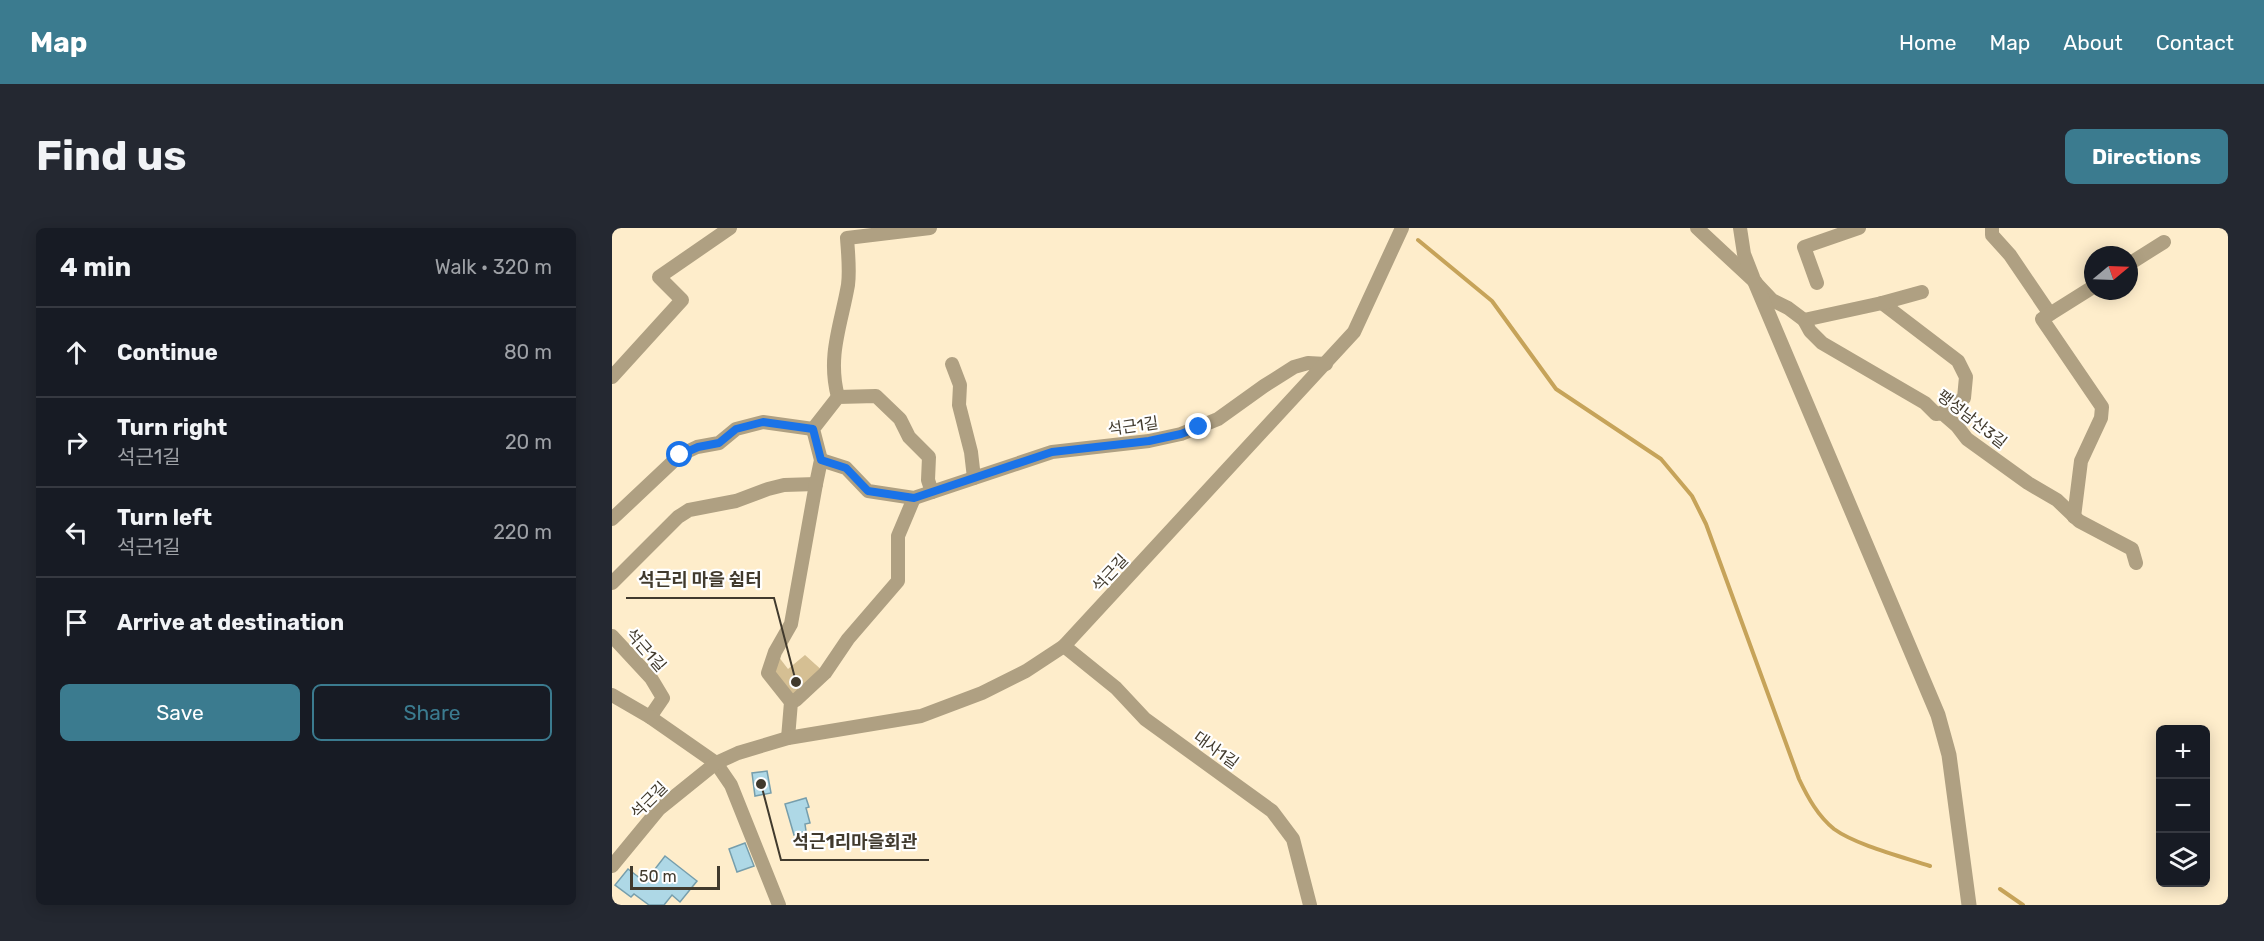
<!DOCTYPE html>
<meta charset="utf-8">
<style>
:root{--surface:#171b24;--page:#242831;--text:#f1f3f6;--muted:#9ea1a6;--line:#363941;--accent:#3b7b8f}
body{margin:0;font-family:Rubik,"Noto Sans KR",sans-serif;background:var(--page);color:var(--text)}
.controls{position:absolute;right:18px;bottom:18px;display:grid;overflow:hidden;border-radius:9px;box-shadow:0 3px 15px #0003}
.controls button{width:54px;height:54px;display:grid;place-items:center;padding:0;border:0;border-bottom:2px solid var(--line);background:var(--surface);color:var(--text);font:30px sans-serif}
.compass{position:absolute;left:1472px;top:18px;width:54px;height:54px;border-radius:50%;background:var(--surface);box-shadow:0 3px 15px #0003;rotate:71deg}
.scale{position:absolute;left:18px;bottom:15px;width:90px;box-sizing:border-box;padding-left:6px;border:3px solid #413a2d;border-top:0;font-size:16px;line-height:21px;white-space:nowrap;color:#413a2d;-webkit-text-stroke:4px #fff;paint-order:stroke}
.stop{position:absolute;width:18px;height:18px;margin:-14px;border:4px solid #1a73e8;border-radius:50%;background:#fff}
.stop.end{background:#1a73e8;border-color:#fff;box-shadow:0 2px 6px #0008}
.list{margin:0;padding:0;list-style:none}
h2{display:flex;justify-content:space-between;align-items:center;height:78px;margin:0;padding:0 24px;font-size:26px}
h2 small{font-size:20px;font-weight:400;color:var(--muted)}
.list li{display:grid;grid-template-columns:39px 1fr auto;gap:18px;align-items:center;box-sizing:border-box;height:90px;padding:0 24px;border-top:2px solid var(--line)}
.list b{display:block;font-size:22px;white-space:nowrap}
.list p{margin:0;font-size:20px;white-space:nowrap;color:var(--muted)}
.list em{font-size:20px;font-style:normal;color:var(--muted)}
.actions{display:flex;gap:12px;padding:18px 24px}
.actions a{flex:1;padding:14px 0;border:2px solid var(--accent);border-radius:9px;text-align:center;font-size:21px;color:var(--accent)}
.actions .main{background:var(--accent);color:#fff}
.icon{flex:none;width:33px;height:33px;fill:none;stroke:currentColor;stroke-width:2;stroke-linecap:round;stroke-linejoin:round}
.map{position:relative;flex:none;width:1616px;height:677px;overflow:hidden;border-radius:9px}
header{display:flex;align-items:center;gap:36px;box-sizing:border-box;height:84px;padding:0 30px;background:var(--accent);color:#fff}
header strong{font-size:28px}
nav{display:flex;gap:33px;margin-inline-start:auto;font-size:21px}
.intro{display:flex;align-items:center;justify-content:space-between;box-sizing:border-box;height:144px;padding:0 36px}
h1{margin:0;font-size:42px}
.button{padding:15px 27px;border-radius:9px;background:var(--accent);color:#fff;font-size:21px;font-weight:700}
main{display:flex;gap:36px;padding:0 36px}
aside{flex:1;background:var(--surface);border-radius:9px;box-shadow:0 3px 15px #0003}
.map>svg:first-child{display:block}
</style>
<header>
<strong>Map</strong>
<nav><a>Home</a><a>Map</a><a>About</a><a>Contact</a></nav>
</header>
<div class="intro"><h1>Find us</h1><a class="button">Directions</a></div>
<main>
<aside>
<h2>4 min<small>Walk · 320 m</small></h2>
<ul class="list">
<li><svg class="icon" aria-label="ahead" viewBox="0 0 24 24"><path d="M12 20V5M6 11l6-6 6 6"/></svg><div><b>Continue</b></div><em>80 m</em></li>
<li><svg class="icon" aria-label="right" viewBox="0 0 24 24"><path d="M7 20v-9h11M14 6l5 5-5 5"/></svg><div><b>Turn right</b><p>석근1길</p></div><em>20 m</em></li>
<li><svg class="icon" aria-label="left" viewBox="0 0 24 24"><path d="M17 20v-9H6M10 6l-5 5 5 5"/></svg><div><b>Turn left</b><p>석근1길</p></div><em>220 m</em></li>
<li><svg class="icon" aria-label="arrive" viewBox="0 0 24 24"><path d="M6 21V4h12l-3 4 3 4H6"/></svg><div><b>Arrive at destination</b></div></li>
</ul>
<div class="actions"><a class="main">Save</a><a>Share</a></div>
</aside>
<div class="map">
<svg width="1616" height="677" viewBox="0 0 1616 677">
<rect width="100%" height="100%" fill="#feedcb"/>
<path fill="#d5bf93" d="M163 424 176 441 193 427 213 445 184 472 156 445Z"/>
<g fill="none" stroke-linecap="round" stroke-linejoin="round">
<g stroke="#c6a359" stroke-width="4">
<path d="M806 12 880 73 944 161 1049 231 1080 268 1094 296 1187 551C1196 570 1206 588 1222 601 1244 617 1291 629 1318 638"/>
<path d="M1388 661 1411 677"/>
</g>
</g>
<g fill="#aed8e6" stroke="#769eac" stroke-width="1.5">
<path d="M155 543 159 565 143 568 140 545Z"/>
<path d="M194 570 197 579 194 580 198 595 193 596 194 603 182 607 173 576Z"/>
<path d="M133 615 142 638 125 644 117 621Z"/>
<path d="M53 628 85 653 68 674 60 667 52 677H37L22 666 19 669 3 657 16 641 33 654Z"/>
</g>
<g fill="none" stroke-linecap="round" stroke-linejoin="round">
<g stroke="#afa082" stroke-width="14">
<path d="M1085 0 1143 54 1160 72 1176 80 1192 92 1198 103 1210 115 1313 175 1324 186 1330 185 1345 198 1355 211 1416 255 1445 272 1467 293 1520 321 1524 335"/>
<path d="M1128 0 1132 26 1141 49"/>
<path d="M1380 0V7L1398 27 1438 86 1481 59"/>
<path d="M1517 36 1552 14"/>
<path d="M1205 55 1192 19 1247 0"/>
<path d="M1270 75 1346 133 1354 149 1352 170 1330 185"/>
<path d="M1438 86 1430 91 1490 179 1489 190 1469 233 1462 289"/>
<path d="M1192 92 1270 75 1310 64"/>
<path d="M340 136 348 157 347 177 359 224 362 250"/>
<path d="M0 149 70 72 47 49 118 0"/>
<path d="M226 169C215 128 229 97 236 57 238 42 236 25 235 10L318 0"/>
<path d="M209 232 234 240 256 263 302 270 440 224 537 213 569 206 606 191 652 158 682 139 696 135 714 136"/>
<path d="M0 291 68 227 85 219 107 215 124 201 151 194 201 201"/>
<path d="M0 355 66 289 77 282 124 273 156 261 172 257 204 256"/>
<path d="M0 408 39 450 51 470 38 489"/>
<path d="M452 418 504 460 533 491 660 583 681 611 698 677"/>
<path d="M0 467 38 489 104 535 119 557 167 677"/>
<path d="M179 474 184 472 213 445 236 411 286 353V308L302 270"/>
<path d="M176 510 179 474 156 445 163 424 179 396 204 256 209 232 201 201 226 169 264 168 288 191 297 209 317 229 316 252 320 264"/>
<path d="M0 638 47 581 104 535 126 525 176 510 309 488 370 465 414 443 452 418 742 104 790 0"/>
</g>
<path stroke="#afa082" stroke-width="15" d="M1143 54 1326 487 1337 527 1357 677"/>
</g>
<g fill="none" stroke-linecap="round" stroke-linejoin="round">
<path stroke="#1a73e8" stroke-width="8" d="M68 227 86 219 107 215 124 201 151 194 201 201 209 232 234 240 256 263 302 270 440 224 537 213 569 206 587 199"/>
</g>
<g text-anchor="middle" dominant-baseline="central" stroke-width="4.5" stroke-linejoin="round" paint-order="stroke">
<g font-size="16" fill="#413a2d" stroke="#fff">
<text transform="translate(1360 191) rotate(38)">팽성남산3길</text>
<text transform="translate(521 198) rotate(-8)">석근1길</text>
<text transform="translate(498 345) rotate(-47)">석근길</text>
<text transform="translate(34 422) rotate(49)">석근1길</text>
<text transform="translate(604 522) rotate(36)">대사1길</text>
<text transform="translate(37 572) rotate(-45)">석근길</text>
</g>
</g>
<path fill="none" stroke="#413a2d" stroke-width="2" d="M184 454L162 370H14M149 556L169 632H317"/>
<g fill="#413a2d" stroke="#fff" stroke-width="2">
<circle cx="184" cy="454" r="6"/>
<circle cx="149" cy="556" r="6"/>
</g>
<g font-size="18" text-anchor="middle" font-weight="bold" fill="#413a2d" stroke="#fff" stroke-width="4.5" stroke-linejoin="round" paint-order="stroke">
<text x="88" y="358">석근리 마을 쉼터</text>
<text x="243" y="620">석근1리마을회관</text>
</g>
</svg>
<div class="controls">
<button>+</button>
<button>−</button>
<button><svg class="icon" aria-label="layers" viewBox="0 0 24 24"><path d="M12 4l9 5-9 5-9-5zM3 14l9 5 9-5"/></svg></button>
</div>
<svg class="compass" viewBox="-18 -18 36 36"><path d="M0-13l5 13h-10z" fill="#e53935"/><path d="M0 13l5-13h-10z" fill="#9ea1a6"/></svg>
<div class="scale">50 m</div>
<div class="stop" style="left:68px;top:227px"></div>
<div class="stop end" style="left:587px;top:199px"></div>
</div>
</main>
